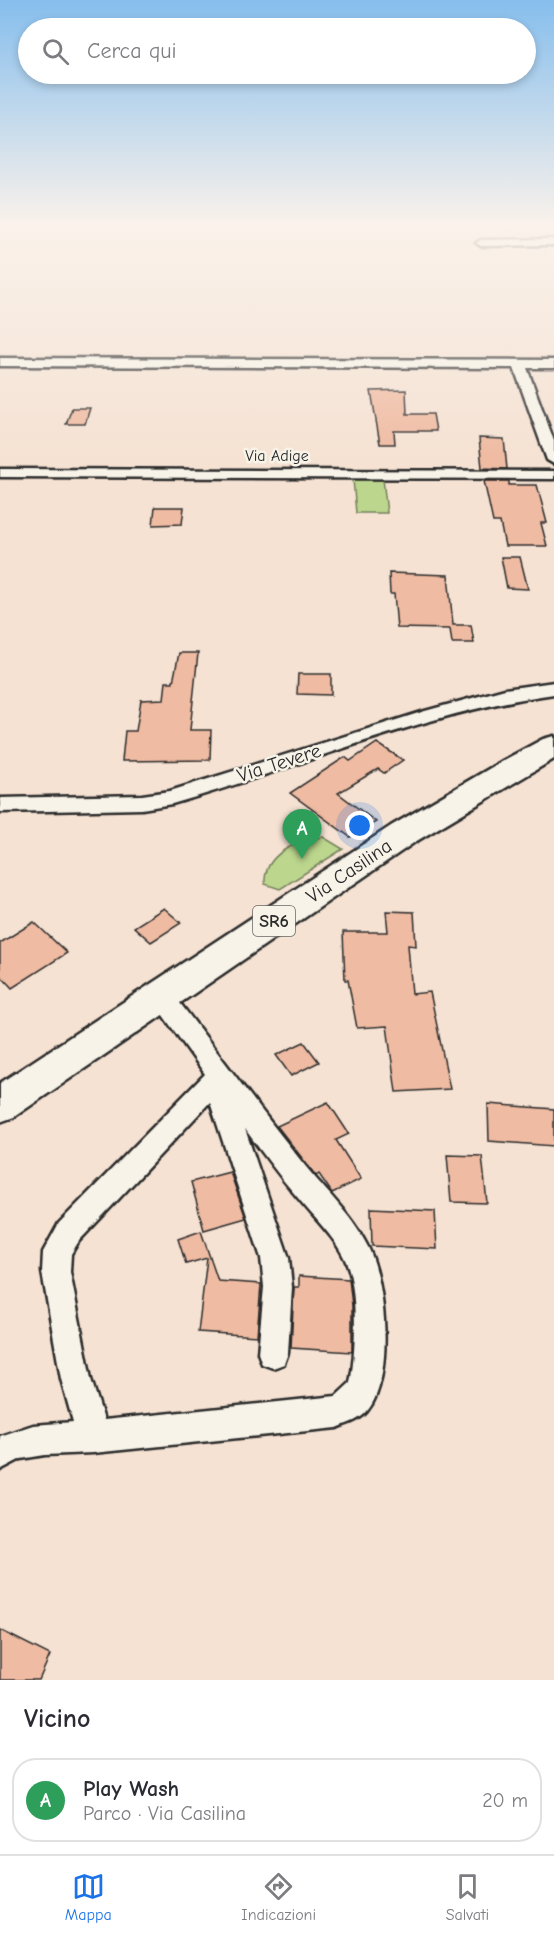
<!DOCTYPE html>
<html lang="it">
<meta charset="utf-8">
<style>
:root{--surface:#fff;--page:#f2f2f3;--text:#2b2b33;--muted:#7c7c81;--line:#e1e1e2;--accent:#1a73e8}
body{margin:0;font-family:"Comic Neue",sans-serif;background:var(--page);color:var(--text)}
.you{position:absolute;left:360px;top:826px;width:21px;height:21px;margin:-15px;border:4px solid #fff;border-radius:50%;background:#1a73e8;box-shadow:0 0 0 9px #1a73e833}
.badge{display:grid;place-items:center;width:39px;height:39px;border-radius:50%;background:var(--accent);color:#fff;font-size:20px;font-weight:700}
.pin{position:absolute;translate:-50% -50px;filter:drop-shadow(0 2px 3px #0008)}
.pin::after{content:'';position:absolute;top:32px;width:21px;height:18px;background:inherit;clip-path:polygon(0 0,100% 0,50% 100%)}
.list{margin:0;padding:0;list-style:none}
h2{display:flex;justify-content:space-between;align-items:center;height:78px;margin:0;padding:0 24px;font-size:26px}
h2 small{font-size:20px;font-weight:400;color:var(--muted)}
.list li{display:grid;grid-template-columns:39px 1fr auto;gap:18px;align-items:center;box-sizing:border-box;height:84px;margin:0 12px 12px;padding:0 12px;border:2px solid var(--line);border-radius:24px}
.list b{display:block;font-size:22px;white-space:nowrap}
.list p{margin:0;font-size:20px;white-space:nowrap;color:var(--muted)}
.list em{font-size:20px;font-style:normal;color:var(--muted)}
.icon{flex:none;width:33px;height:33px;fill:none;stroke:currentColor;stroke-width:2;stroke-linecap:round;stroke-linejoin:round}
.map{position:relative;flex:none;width:554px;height:1680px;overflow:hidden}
.search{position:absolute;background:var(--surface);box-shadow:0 3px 9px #0003;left:18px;right:18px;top:18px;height:66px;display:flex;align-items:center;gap:15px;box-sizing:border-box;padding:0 21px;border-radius:33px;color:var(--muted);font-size:22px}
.sheet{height:174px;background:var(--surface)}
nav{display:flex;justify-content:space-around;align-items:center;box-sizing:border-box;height:84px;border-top:2px solid var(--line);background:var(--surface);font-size:16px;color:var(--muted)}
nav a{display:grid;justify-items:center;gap:3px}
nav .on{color:var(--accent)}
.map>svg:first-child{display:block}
</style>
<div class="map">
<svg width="554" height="1680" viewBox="0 0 554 1680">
<rect width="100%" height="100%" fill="#f5e2d3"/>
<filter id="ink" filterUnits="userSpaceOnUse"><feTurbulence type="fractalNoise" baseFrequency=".0167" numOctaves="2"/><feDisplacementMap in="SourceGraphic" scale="12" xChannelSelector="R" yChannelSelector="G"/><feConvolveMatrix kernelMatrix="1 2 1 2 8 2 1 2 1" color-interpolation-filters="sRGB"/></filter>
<g filter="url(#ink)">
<g fill="#bcd68d" stroke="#74805c" stroke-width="1.5">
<path d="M353 479H383L387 513H356Z"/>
<path d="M323 837 343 849 280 889 265 884C263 854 299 839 323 837Z"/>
</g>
<g fill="#efbba2" stroke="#2b2b2b" stroke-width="1.5">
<path d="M406 390 407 414H433L436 431H394L395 444H380L371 391Z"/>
<path d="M72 408H90L85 424H66Z"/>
<path d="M479 438 504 439 507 469 482 468Z"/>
<path d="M484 481H509V485H537L547 523H541L547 546H505L500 522H493Z"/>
<path d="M155 507H184L182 524 153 525Z"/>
<path d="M501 557H520L528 589 507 588Z"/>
<path d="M389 573 448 575 453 625H471L474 643H452L450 629 397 628 394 594H390Z"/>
<path d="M179 653H198L190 730H211L210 760 122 761 125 731H136L141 700 164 699 166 682H173Z"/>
<path d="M298 674H331V695L297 694Z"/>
<path d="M377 743 403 760 384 773 378 769 338 793 376 822 350 837 290 793 345 757 350 761Z"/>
<path d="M164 908 181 923 151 942 134 927Z"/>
<path d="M386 911 414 912 416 946 408 945 412 994 430 992 450 1089 396 1092 387 1026 357 1028 348 980H345L343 932H388Z"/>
<path d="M34 922 67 953 12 988 0 975V943Z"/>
<path d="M304 1042 319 1062 291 1076 276 1055Z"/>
<path d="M328 1102 349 1134 336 1140 361 1179 332 1193 319 1174 316 1176 277 1126Z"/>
<path d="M488 1104 554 1109V1146L489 1141Z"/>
<path d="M447 1155 482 1156 487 1203 451 1202Z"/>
<path d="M230 1172 246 1218 204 1230 191 1182Z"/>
<path d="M371 1208 435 1211 437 1249 372 1246Z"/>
<path d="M201 1231 218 1281 261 1284 257 1336 198 1332 207 1258 186 1264 178 1239Z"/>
<path d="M299 1276 349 1279 352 1306V1352L291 1348 294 1287H299Z"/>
<path d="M0 1630 50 1655 39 1680H0Z"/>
</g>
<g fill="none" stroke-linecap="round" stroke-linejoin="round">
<defs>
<g id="street">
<path d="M554 239V245L481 246 476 243 481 240Z"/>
<path d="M0 358 554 360V368H527L554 441V464L547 460 514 368 0 366Z"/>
<path d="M0 469 554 471V479L0 477Z"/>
<path d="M554 682V694C423 712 299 768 172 804L142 809 0 812V798L142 795 170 791 425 711 505 689Z"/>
<path d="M162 988 170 990C213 1046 254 1102 298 1157 321 1187 351 1213 368 1247 386 1282 394 1378 368 1410 361 1420 348 1423 337 1428L93 1453 45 1455 21 1459 0 1470V1436L33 1425 73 1422 61 1379 42 1272 43 1252 59 1223 205 1074 150 997 154 990ZM210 1102 261 1258 264 1287 258 1353 262 1364 273 1368 284 1364 288 1353 292 1287 289 1258 245 1129C262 1152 279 1176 298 1198 315 1219 337 1239 347 1264 358 1291 356 1355 350 1383L336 1396 104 1420 91 1379 70 1272 71 1254 79 1241Z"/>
</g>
<path id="primary" d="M554 736V759L415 842 14 1117 0 1122V1083L391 826 504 760 543 739Z"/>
</defs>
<use href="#street" stroke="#2b2b2b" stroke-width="5"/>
<use href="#primary" stroke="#2b2b2b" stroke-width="5"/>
<use href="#street" fill="#f7f3e8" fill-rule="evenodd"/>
<use href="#primary" fill="#f7f3e8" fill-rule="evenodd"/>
</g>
</g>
<linearGradient id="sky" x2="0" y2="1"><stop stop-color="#86beed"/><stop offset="0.49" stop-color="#faf2eb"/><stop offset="1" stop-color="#faf2eb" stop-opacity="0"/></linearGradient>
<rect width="554" height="457" fill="url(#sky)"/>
<g text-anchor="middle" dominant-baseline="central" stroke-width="5" stroke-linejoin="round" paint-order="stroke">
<g font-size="16" fill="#2b2b2b" stroke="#f7f3e8">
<text x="277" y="456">Via Adige</text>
</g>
<rect fill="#f7f3e8" stroke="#686764" stroke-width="1.5" x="253" y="906" width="42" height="30" rx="4.5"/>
<g font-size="18" font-weight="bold" fill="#2b2b2b">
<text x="274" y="921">SR6</text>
</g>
<g font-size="20" fill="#2b2b2b" stroke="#f7f3e8">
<text transform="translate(279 763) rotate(-18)">Via Tevere</text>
<text transform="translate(349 871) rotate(-34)">Via Casilina</text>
</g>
</g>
</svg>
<div class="you"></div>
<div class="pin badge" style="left:302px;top:859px;background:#2e9e5b">A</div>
<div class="search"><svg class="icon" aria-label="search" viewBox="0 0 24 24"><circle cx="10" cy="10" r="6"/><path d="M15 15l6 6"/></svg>Cerca qui</div>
</div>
<section class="sheet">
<h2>Vicino<small></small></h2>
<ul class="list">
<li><span class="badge" style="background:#2e9e5b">A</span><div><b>Play Wash</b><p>Parco · Via Casilina</p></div><em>20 m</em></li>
</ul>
</section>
<nav>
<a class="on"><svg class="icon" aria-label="map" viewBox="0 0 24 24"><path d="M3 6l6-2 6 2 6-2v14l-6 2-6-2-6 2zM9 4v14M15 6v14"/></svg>Mappa</a>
<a><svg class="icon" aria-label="directions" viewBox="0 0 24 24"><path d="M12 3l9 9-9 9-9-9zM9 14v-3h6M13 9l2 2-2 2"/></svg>Indicazioni</a>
<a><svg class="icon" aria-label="saved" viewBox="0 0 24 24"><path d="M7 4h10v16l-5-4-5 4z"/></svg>Salvati</a>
</nav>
